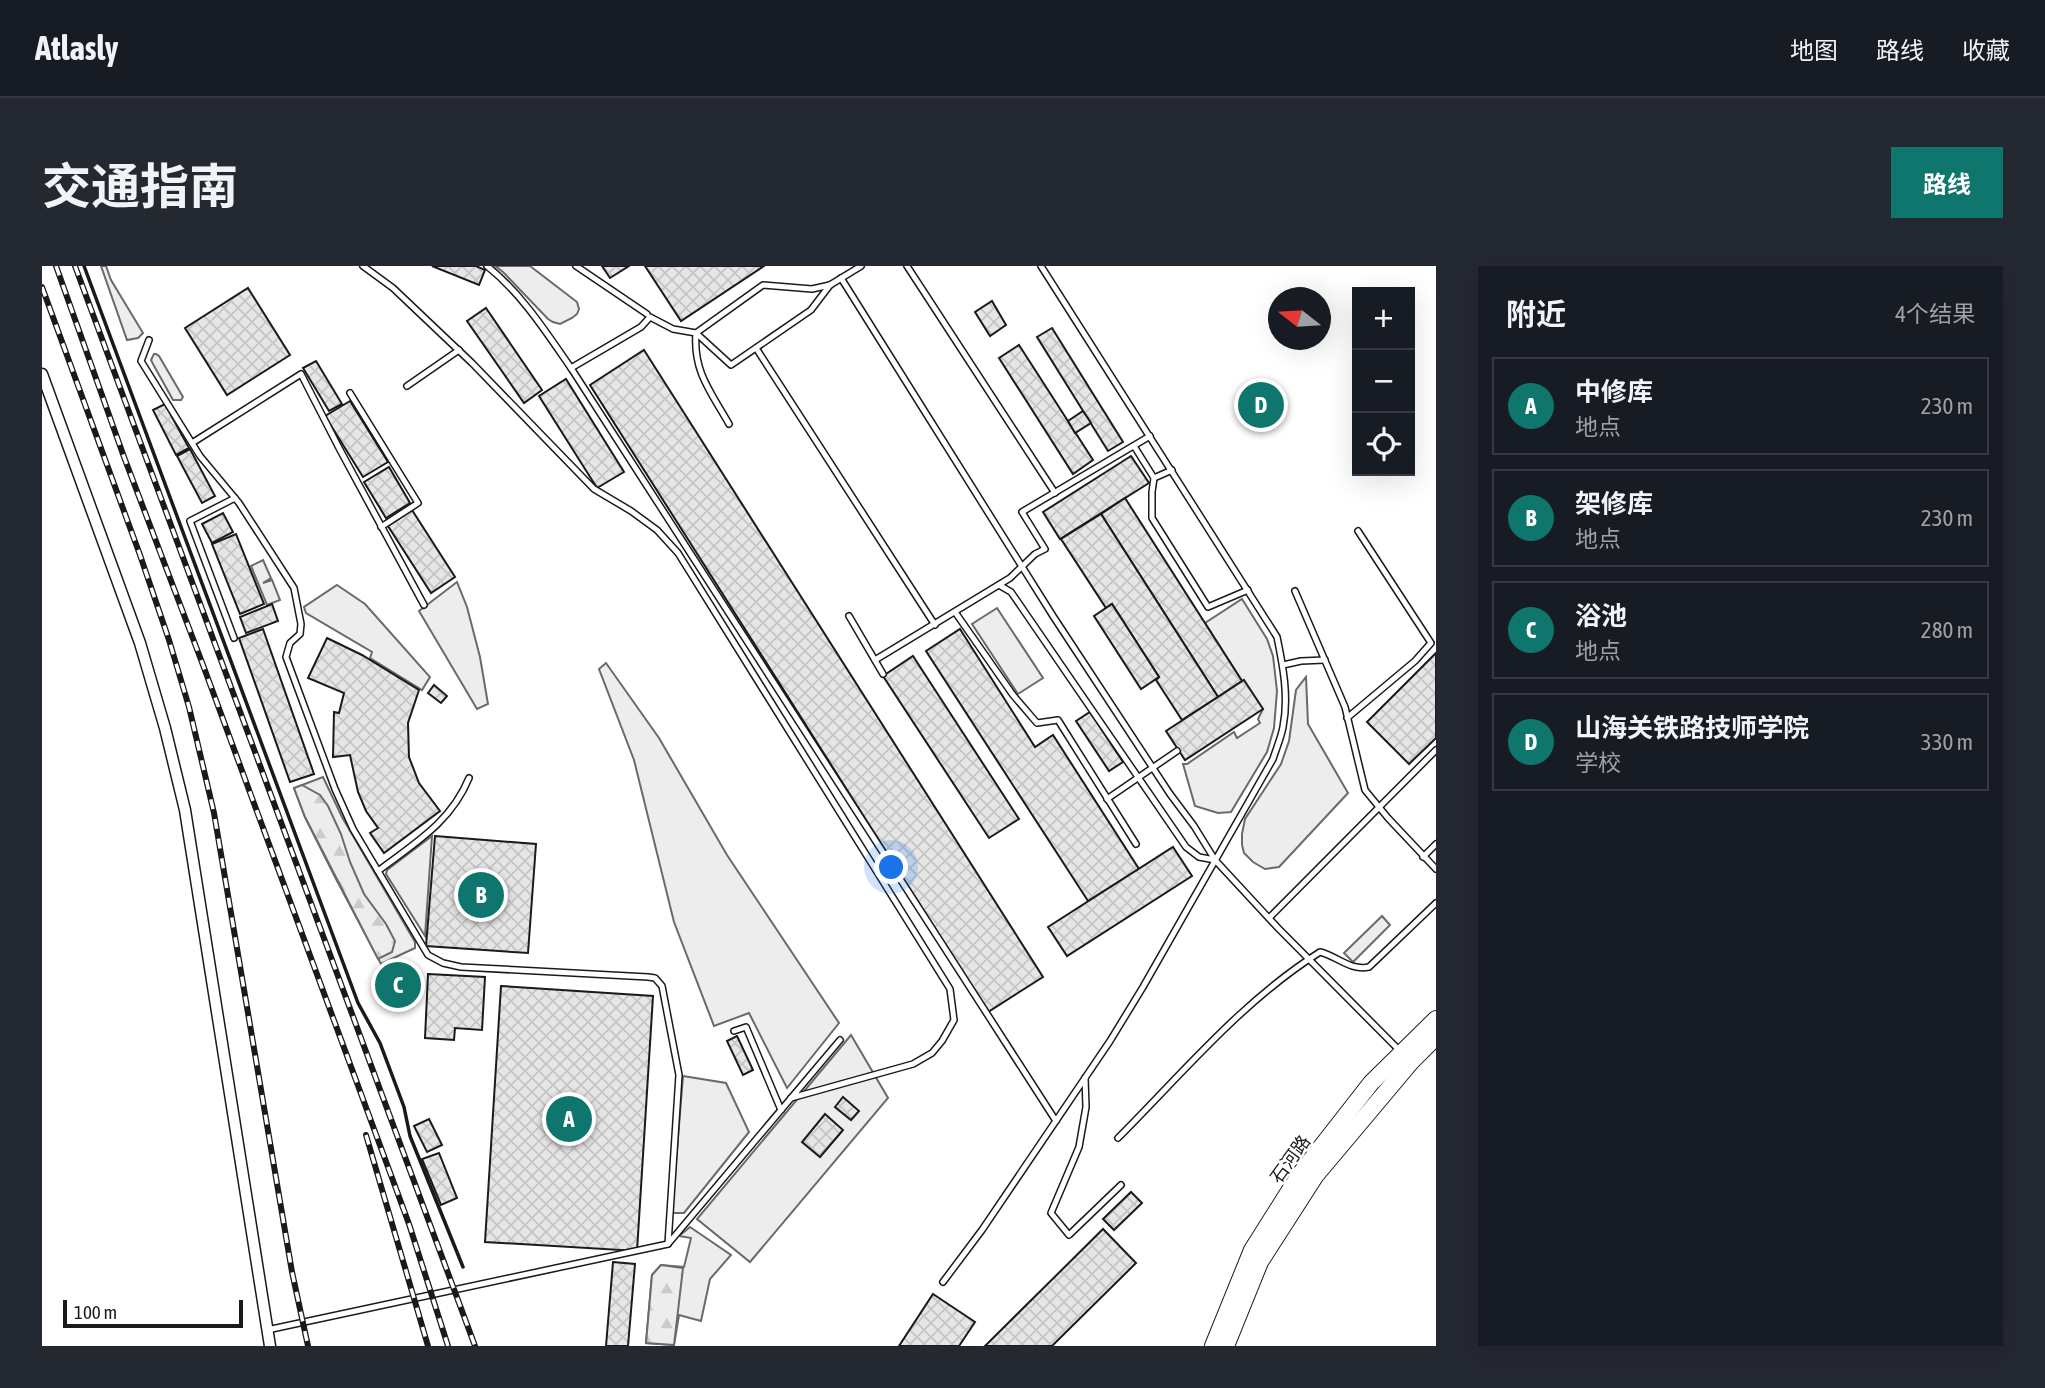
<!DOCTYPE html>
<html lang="zh">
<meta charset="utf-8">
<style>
:root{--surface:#171b24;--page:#242831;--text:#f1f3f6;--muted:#9ea1a6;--line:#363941;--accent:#0f766e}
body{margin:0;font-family:"Asap Condensed","Noto Sans SC",sans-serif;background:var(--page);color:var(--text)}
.controls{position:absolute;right:21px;top:21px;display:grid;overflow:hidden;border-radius:0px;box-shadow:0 7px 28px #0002}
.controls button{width:63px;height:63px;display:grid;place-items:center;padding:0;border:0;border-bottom:2px solid var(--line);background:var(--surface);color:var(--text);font:35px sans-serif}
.compass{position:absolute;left:1226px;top:21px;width:63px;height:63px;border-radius:50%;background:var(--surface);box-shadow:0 7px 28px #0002;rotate:287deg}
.scale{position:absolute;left:21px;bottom:18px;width:180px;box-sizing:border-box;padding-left:7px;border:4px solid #1a1a1a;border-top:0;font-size:19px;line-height:24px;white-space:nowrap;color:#1a1a1a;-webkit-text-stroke:5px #fff;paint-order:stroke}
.you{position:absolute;left:850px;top:602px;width:24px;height:24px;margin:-18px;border:5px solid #fff;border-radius:50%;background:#1a73e8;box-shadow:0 0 0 10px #1a73e833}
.badge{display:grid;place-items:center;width:46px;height:46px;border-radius:50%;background:var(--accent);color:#fff;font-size:23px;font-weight:700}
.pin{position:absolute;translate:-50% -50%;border:4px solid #fff;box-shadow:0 2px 7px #0006}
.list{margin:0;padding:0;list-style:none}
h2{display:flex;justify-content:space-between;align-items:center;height:91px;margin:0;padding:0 28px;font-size:30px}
h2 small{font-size:23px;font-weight:400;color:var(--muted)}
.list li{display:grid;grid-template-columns:46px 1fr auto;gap:21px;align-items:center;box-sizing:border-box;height:98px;margin:0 14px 14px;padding:0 14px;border:2px solid var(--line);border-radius:0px}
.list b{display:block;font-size:26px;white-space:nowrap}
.list p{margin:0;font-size:23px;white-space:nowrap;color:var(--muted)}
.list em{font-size:23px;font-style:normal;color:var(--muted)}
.icon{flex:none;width:38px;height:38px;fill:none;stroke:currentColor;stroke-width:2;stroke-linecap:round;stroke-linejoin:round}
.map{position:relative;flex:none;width:1394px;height:1080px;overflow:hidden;border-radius:0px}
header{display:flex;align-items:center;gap:42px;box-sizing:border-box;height:98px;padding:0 35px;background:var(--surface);border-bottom:2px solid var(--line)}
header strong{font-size:33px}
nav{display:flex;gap:38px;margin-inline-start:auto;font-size:24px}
.intro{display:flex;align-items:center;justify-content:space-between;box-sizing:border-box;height:168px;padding:0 42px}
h1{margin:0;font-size:49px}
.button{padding:18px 32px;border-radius:0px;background:var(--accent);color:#fff;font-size:24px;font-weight:700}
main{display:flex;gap:42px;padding:0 42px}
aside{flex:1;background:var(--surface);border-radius:0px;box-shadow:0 7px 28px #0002}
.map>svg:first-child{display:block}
</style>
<header>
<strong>Atlasly</strong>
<nav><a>地图</a><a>路线</a><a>收藏</a></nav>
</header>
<div class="intro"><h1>交通指南</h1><a class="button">路线</a></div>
<main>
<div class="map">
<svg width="1394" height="1080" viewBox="0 0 1394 1080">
<defs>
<pattern id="forest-firs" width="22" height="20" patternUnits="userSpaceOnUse" patternTransform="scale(1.75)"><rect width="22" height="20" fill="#ededed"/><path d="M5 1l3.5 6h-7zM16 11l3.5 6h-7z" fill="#cbcbcb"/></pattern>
<pattern id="building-cross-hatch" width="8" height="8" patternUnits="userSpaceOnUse" patternTransform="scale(1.75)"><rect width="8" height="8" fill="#e6e6e6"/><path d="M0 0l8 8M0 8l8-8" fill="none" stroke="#c5c5c5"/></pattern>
</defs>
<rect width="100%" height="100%" fill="#fff"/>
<g fill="#ededed" stroke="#6a6a6a" stroke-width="2">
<path d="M59 0H64L69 14 101 67 96 72 85 74Z"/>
<path d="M453 0H488L535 36 537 43 535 48 530 52 518 58 511 56 506 53 461 6Z"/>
<path d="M112 88H114L117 90 141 131 139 134H131L111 98 109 94Z"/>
<path d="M221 294 229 312 221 317 230 314 238 334 225 339 209 300Z"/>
<path d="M415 316 425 341 438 391 446 438 435 443 377 345Z"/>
<path d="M295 319 323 338 388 411 380 424 328 392 330 386 264 347 262 341Z"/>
<path d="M1200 333 1225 373 1231 390 1235 425 1232 462 1225 486 1189 546 1176 547 1153 540 1141 498H1145L1192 466 1195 472 1218 457 1216 453 1221 443 1200 415 1163 357Z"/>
<path d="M955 342 1001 412 976 428 930 358Z"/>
<path d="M564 397 617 472 685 589 797 757 745 822 707 747 672 760 632 656 592 494 557 403Z"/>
<path d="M1264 411 1266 458 1306 527 1237 601 1223 603 1211 596 1202 587 1200 579V568L1203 553 1239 498 1247 475 1254 424Z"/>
<path d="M281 511 300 551 373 676V682L339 698 293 611 263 551 252 522Z"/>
<path d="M390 570 383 670 344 608 345 604Z"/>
<path d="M1340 650 1348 659 1311 696 1302 687Z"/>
<path d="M809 769 846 832 708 996 655 953Z"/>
<path d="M641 810 684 817 707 866 642 947H630Z"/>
<path d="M648 961 689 989 668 1013 659 1055 637 1049 632 1079 604 1077 610 1009 619 999 642 1001 649 972 637 970Z"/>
</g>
<g fill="url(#forest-firs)" stroke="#6a6a6a" stroke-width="2">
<path d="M260 519 278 529 286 540 299 568 308 596 322 628 344 658 353 675 350 686 336 693 263 551 252 522Z"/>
<path d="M619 999 641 1002 632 1079 604 1077 610 1009Z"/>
</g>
<g fill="url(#building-cross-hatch)" stroke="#1a1a1a" stroke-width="2">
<path d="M390 0H434L443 4 437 19Z"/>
<path d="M560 0H587L568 12Z"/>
<path d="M603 0H722L639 55Z"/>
<path d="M206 22 248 89 185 129 143 62Z"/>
<path d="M950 35 964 59 948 70 933 46Z"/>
<path d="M444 42 500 124 482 137 425 55Z"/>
<path d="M1010 62 1081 176 1066 185 995 71Z"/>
<path d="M977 79 1051 194 1031 208 957 92Z"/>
<path d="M602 84 1001 711 946 746 548 119Z"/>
<path d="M274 95 300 138 287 145 261 102Z"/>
<path d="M524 113 582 206 555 222 497 130Z"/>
<path d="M308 135 346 196 321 211 283 150Z"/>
<path d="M123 138 147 182 134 189 111 144Z"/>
<path d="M1041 145 1049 157 1033 167 1026 155Z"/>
<path d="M148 183 173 230 160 237 135 190Z"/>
<path d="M1089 190 1107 217 1018 273 1001 246Z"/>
<path d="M347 201 368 237 344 252 322 216Z"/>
<path d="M1083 232 1200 415 1176 431 1059 248Z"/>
<path d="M370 244 413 311 389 327 346 260Z"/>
<path d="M181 247 191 266 170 277 160 258Z"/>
<path d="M1059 248 1176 431 1140 454 1114 414 1117 411 1070 338 1064 342 1019 273Z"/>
<path d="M194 268 222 338 198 348 170 278Z"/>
<path d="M230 338 236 355 204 367 198 351Z"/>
<path d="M1070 338 1117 411 1099 423 1052 350Z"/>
<path d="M221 363 272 508 248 516 197 372Z"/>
<path d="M918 363 993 481 1011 469 1097 603 1046 635 884 385Z"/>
<path d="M285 372 320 389 377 424 366 457 367 491 377 517 398 545 342 587 328 567 336 562 324 545 316 526 308 489 291 491 292 446 297 447 302 427 266 412Z"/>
<path d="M1394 387V472L1367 498 1325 456Z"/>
<path d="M871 390 977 553 947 572 841 410Z"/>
<path d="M1202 414 1221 443 1143 494 1124 465Z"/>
<path d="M392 419 405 430 399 437 386 427Z"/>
<path d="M1048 446 1081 496 1067 505 1034 455Z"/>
<path d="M393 570 494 578 486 687 384 680Z"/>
<path d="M1131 581 1150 610 1025 690 1006 661Z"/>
<path d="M359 699 373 730 353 739 339 707Z"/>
<path d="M386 708 443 711 440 764 413 762 412 774 383 772Z"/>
<path d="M459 720 611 730 595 985 443 976Z"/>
<path d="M695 770 711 804 701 809 685 775Z"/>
<path d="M801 831 817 845 809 854 793 841Z"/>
<path d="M783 848 801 864 778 891 760 876Z"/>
<path d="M387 853 400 879 385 886 372 860Z"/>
<path d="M397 887 415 932 399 939 380 893Z"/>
<path d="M1089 926 1100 937 1072 964 1061 953Z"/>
<path d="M1061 963 1094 997 1010 1080H943Z"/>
<path d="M571 996 593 998 586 1080H564Z"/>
<path d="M891 1028 933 1056 917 1080H857Z"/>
</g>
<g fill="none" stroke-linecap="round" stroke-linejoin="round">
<defs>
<g id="service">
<path d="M321 0 351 22 430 97 552 223 589 245 615 264 636 287 908 723 912 754 900 775 890 787 871 798 749 832"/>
<path d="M445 0C480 28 504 66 529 102"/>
<path d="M534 0 605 48"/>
<path d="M819 0 788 19 770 23 721 19 654 67 631 63 608 51 599 61 529 102 1014 855"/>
<path d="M865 0 1013 227"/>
<path d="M799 12 1011 350 1128 528 1152 560 1173 594 1236 662 1359 786"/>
<path d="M107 74 99 95 158 190 197 237 252 322 259 358 258 368 248 377 244 391 293 523 311 563 386 689 401 697 419 701 606 711 613 712 620 720 637 809 626 978"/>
<path d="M714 82 893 359"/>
<path d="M365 120 417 84"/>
<path d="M308 127 376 237 339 261"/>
<path d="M687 158C669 126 651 106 654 67L689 99 769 44 788 19"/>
<path d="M150 177 259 108 297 182 382 339"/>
<path d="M1092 180 1112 212 1110 226V252L1166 341 1206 324"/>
<path d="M1112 212 1130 204"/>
<path d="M957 319 969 326 1144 581 1157 591 1173 594"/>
<path d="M1253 325 1303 441 1323 524 1346 552 1394 603"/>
<path d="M913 346 971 429 995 457 1016 454 1094 578"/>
<path d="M807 350 841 408"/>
<path d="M192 372 148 255 193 232"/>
<path d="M833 394 968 312 993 288 1003 283 980 246 1108 170"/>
<path d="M1241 399 1259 395 1283 394"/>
<path d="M1305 452 1373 395 1389 377 1316 265"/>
<path d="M1065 533 1135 485"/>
<path d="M1381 591 1394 578"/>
<path d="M336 605C373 577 409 556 427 512"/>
<path d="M1227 652 1394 484"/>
<path d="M692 765 704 761 739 844"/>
<path d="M1043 812 1044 841 1037 881 1009 947 1027 969 1079 919"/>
<path d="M1076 872C1140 808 1200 735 1278 686 1295 690 1308 705 1327 701L1394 637"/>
<path d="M901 1016 940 964 1068 775 1101 721 1231 493C1234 483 1239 472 1241 461 1247 431 1241 400 1235 371L999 0"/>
<path d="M225 1064 626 978 798 774"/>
</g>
<path id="minor" d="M0 108 98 377 123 462 143 544 228 1080"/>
<g id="secondary">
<path d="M1171 1080 1210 984 1258 908 1329 817 1394 753"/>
<path d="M1184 1080 1218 996 1274 909 1369 796 1394 771"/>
</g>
</defs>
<use href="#service" stroke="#1a1a1a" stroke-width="8"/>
<use href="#minor" stroke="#1a1a1a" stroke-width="13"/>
<use href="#secondary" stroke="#1a1a1a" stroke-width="18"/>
<use href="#service" stroke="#fff" stroke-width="5"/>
<use href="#minor" stroke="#fff" stroke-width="10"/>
<use href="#secondary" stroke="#fff" stroke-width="16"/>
<defs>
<g id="rail">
<path d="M14 0 82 191 161 399 367 958 406 1080"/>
<path d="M33 0 433 1080"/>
<path d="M0 21 98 289 127 374 147 441 172 547 250 1006 266 1080"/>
<path d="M324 869 386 1080"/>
</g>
</defs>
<use href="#rail" stroke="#1a1a1a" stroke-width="6"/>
<use href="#rail" stroke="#fff" stroke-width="3.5" stroke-dasharray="10" stroke-linecap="butt"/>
<path stroke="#1a1a1a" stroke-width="3.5" d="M42 0 316 737 338 777 362 841 368 870 421 1001"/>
</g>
<g text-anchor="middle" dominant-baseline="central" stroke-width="5" stroke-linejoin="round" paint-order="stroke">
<g font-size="18" fill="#1a1a1a" stroke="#fff">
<text transform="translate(1248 893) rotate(-54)">石河路</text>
</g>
</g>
</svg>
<div class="controls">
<button>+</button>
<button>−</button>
<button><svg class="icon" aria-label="locate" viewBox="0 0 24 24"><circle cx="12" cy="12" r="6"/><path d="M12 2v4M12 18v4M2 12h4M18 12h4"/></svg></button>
</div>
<svg class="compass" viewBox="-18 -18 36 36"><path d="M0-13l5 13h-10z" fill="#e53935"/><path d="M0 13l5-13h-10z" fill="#9ea1a6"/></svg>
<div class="scale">100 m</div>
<div class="you"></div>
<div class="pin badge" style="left:527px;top:853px">A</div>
<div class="pin badge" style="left:439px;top:629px">B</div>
<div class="pin badge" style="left:356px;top:719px">C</div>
<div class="pin badge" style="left:1219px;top:139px">D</div>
</div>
<aside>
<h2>附近<small>4个结果</small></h2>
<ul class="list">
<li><span class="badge">A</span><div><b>中修库</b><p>地点</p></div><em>230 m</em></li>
<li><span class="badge">B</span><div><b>架修库</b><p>地点</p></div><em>230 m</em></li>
<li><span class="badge">C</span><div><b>浴池</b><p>地点</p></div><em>280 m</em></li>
<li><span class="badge">D</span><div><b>山海关铁路技师学院</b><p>学校</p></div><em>330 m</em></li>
</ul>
</aside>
</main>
